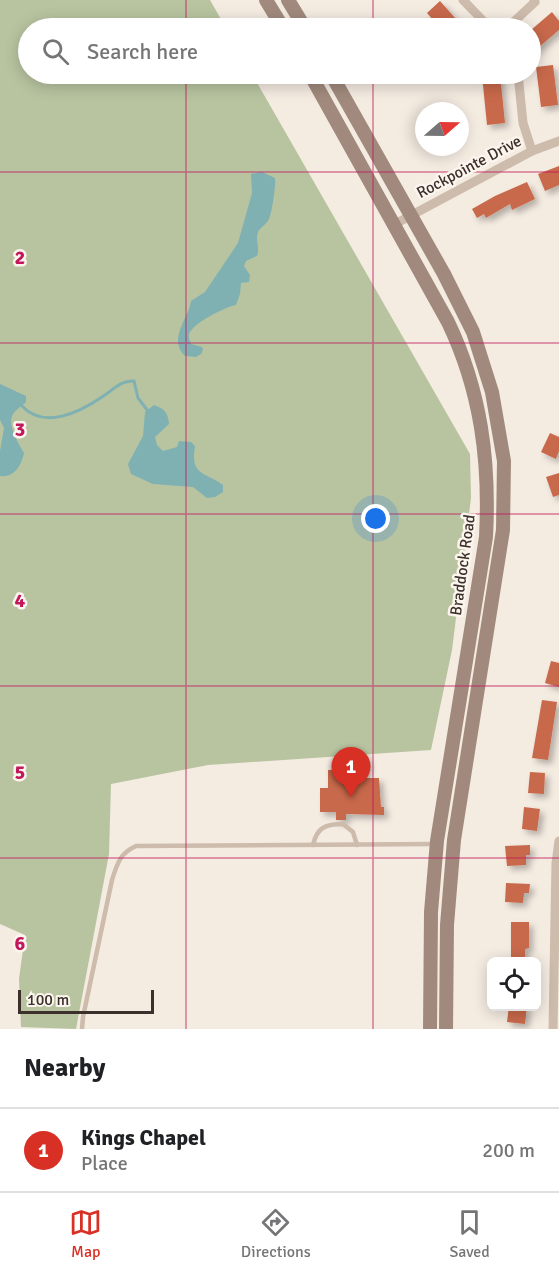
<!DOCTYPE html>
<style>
:root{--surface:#fff;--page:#f6f6f6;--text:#202124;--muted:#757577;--line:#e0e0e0;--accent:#d93025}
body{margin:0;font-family:Signika,sans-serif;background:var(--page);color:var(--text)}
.controls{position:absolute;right:18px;bottom:18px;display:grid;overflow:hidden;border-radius:9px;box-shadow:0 3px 15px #0003}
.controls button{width:54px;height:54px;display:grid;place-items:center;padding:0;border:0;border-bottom:2px solid var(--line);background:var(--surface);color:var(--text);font:30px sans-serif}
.compass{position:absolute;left:415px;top:102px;width:54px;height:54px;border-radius:50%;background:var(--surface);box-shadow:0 3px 15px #0003;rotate:70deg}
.scale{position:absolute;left:18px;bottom:15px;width:136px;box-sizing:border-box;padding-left:6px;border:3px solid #3b302b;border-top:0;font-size:16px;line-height:21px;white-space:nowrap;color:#3b302b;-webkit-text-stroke:4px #fbf5ee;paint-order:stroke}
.you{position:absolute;left:376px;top:519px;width:21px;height:21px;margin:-15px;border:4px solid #fff;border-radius:50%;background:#1a73e8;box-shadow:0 0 0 9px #1a73e833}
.badge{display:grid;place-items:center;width:39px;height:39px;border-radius:50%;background:var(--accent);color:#fff;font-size:20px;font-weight:700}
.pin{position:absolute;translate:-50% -50px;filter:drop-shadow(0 2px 3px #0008)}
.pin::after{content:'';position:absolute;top:32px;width:21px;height:18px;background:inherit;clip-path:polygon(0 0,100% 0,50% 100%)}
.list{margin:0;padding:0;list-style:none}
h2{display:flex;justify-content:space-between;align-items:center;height:78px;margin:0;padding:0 24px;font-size:26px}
h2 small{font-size:20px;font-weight:400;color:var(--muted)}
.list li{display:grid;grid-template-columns:39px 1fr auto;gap:18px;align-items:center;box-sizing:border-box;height:84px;padding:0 24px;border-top:2px solid var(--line)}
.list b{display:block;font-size:22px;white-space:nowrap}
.list p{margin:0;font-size:20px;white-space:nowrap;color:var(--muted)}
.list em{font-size:20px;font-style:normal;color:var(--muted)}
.icon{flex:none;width:33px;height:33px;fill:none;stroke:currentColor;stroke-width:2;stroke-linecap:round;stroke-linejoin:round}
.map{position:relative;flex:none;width:559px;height:1029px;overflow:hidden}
.search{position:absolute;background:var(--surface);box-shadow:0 3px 15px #0003;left:18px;right:18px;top:18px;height:66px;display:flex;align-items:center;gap:15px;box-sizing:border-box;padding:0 21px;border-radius:33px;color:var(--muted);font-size:22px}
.sheet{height:162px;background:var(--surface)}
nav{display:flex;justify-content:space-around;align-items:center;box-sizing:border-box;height:84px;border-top:2px solid var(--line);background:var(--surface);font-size:16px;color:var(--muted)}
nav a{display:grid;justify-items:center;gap:3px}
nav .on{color:var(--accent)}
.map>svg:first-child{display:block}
</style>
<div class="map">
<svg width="559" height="1029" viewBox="0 0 559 1029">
<defs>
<filter id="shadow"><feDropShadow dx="4" dy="4" stdDeviation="3" flood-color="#0004"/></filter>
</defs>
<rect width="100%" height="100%" fill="#f4ebe1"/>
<path fill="#b8c4a0" d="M0 0H210L226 28H28V74H252L470 454 471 498 452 650 431 750 208 765 111 784 109 854 76 1029 21 1027 19 979 25 935 0 924Z"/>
<g fill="#7fb0b2">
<path d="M262 172 275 178C276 184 272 215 268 221 265 225 260 228 258 232 255 240 260 248 257 256L246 261 244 266 250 275 249 282 241 283 240 294 236 305C225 307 193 323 189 334 188 338 190 340 191 344L202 347 203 350 201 354 196 357 185 356C167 339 189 318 191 301L205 292 238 243 252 193 251 174Z"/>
<path d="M0 384 26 396V402C22 406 15 410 12 416 8 427 19 444 24 453 21 466 14 478 0 476V451L4 428 0 420Z"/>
<path d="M154 405C165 409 168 413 169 424L155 437 157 445 163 451 177 447 179 441 191 442 195 446C190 476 204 471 223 485V492L215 497 207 498 193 487 153 484 131 474 128 464 143 436 145 412Z"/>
</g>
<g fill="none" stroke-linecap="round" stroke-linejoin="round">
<path stroke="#7fb0b2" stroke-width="3" d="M22 406C44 430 80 412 102 397 113 390 121 380 134 381L138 398 148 411"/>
</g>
<g fill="#c8694b" filter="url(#shadow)">
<path d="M440 1 464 28H440L427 13Z"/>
<path d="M552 12 559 21V30L531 54V30Z"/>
<path d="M553 65 558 105 541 107 536 67Z"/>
<path d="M500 74 505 123 487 125 482 75Z"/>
<path d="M559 166V185L545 191 538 174Z"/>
<path d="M527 182 535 199 512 210 510 204 486 218 484 214 477 218 472 209 495 196Z"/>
<path d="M550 433 559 437V451L556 459 541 452Z"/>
<path d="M559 473V495L553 497 546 477Z"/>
<path d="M551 661 559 663V687L545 683Z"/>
<path d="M542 700 557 702 548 760 532 758Z"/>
<path d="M349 769V778H379L381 807H384V815L346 814V820H336V812H320V788H328V770Z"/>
<path d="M530 772 545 773 544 794 528 793Z"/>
<path d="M524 807 540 809 537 831 522 829Z"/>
<path d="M530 845V855H526V865L507 866 505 846Z"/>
<path d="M506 883 530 884 529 893H524L523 903 505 902Z"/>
<path d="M511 922H529V948L525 949V962H511Z"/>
<path d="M509 1006H527L525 1024 507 1022Z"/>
</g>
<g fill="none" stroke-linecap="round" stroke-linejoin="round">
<g stroke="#cdbbac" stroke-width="4.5">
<path d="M313 845C317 827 326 824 343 824L353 832 357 845"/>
<path d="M82 1029 83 1017 112 880C117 864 120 853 136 846L434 844"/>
</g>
<g stroke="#cdbbac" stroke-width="9">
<path d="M463 0 490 28"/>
<path d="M507 28 535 2 534 0"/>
<path d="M518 74 523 123 532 151"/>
<path d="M395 224 532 151 559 141"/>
<path d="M553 1029 556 863 559 841"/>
</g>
<g stroke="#a18a7d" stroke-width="14">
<path d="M266 0 283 28"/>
<path d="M288 0 305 28"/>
<path d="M310 74 448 322C481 391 490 461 486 537L437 841 431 912 430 1029"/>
<path d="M331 74 444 274 473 332 492 392 504 461 503 530 454 840 447 925 446 1029"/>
</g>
</g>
<path fill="none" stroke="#c2185b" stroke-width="1.5" stroke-opacity="0.55" d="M186 0V28M373 0V28M186 74V1029M373 74V1029M0 172H559M0 343H559M0 514H559M0 686H559M0 858H559"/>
<g text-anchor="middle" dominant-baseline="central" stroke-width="5" stroke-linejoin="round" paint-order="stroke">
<g font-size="16" fill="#3b302b" stroke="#fbf5ee">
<text transform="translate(469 167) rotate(-28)">Rockpointe Drive</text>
<text transform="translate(463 565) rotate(-82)">Braddock Road</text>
</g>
</g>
<g font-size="20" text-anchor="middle" font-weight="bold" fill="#c2185b" stroke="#fbf5ee" stroke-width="5" stroke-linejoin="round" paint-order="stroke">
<text x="20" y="264">2</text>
<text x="20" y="436">3</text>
<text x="20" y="607">4</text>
<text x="20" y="779">5</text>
<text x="20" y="950">6</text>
</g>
</svg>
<div class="controls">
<button><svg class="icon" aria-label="locate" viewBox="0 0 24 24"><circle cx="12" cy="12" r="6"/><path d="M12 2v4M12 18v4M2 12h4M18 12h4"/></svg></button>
</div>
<svg class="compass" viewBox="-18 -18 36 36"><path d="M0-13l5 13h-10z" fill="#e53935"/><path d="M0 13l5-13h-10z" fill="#757577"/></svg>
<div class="scale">100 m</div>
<div class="you"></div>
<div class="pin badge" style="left:351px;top:797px">1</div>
<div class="search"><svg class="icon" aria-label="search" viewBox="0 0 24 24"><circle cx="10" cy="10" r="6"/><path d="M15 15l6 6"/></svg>Search here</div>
</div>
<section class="sheet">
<h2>Nearby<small></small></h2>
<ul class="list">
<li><span class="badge">1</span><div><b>Kings Chapel</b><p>Place</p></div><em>200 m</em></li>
</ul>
</section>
<nav>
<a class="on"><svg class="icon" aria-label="map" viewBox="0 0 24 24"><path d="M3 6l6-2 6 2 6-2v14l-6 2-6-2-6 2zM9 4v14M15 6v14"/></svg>Map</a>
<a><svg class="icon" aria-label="directions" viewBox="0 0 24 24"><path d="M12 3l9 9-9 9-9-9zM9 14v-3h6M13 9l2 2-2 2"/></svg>Directions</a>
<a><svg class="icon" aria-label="saved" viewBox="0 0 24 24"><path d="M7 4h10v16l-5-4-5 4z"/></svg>Saved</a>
</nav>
